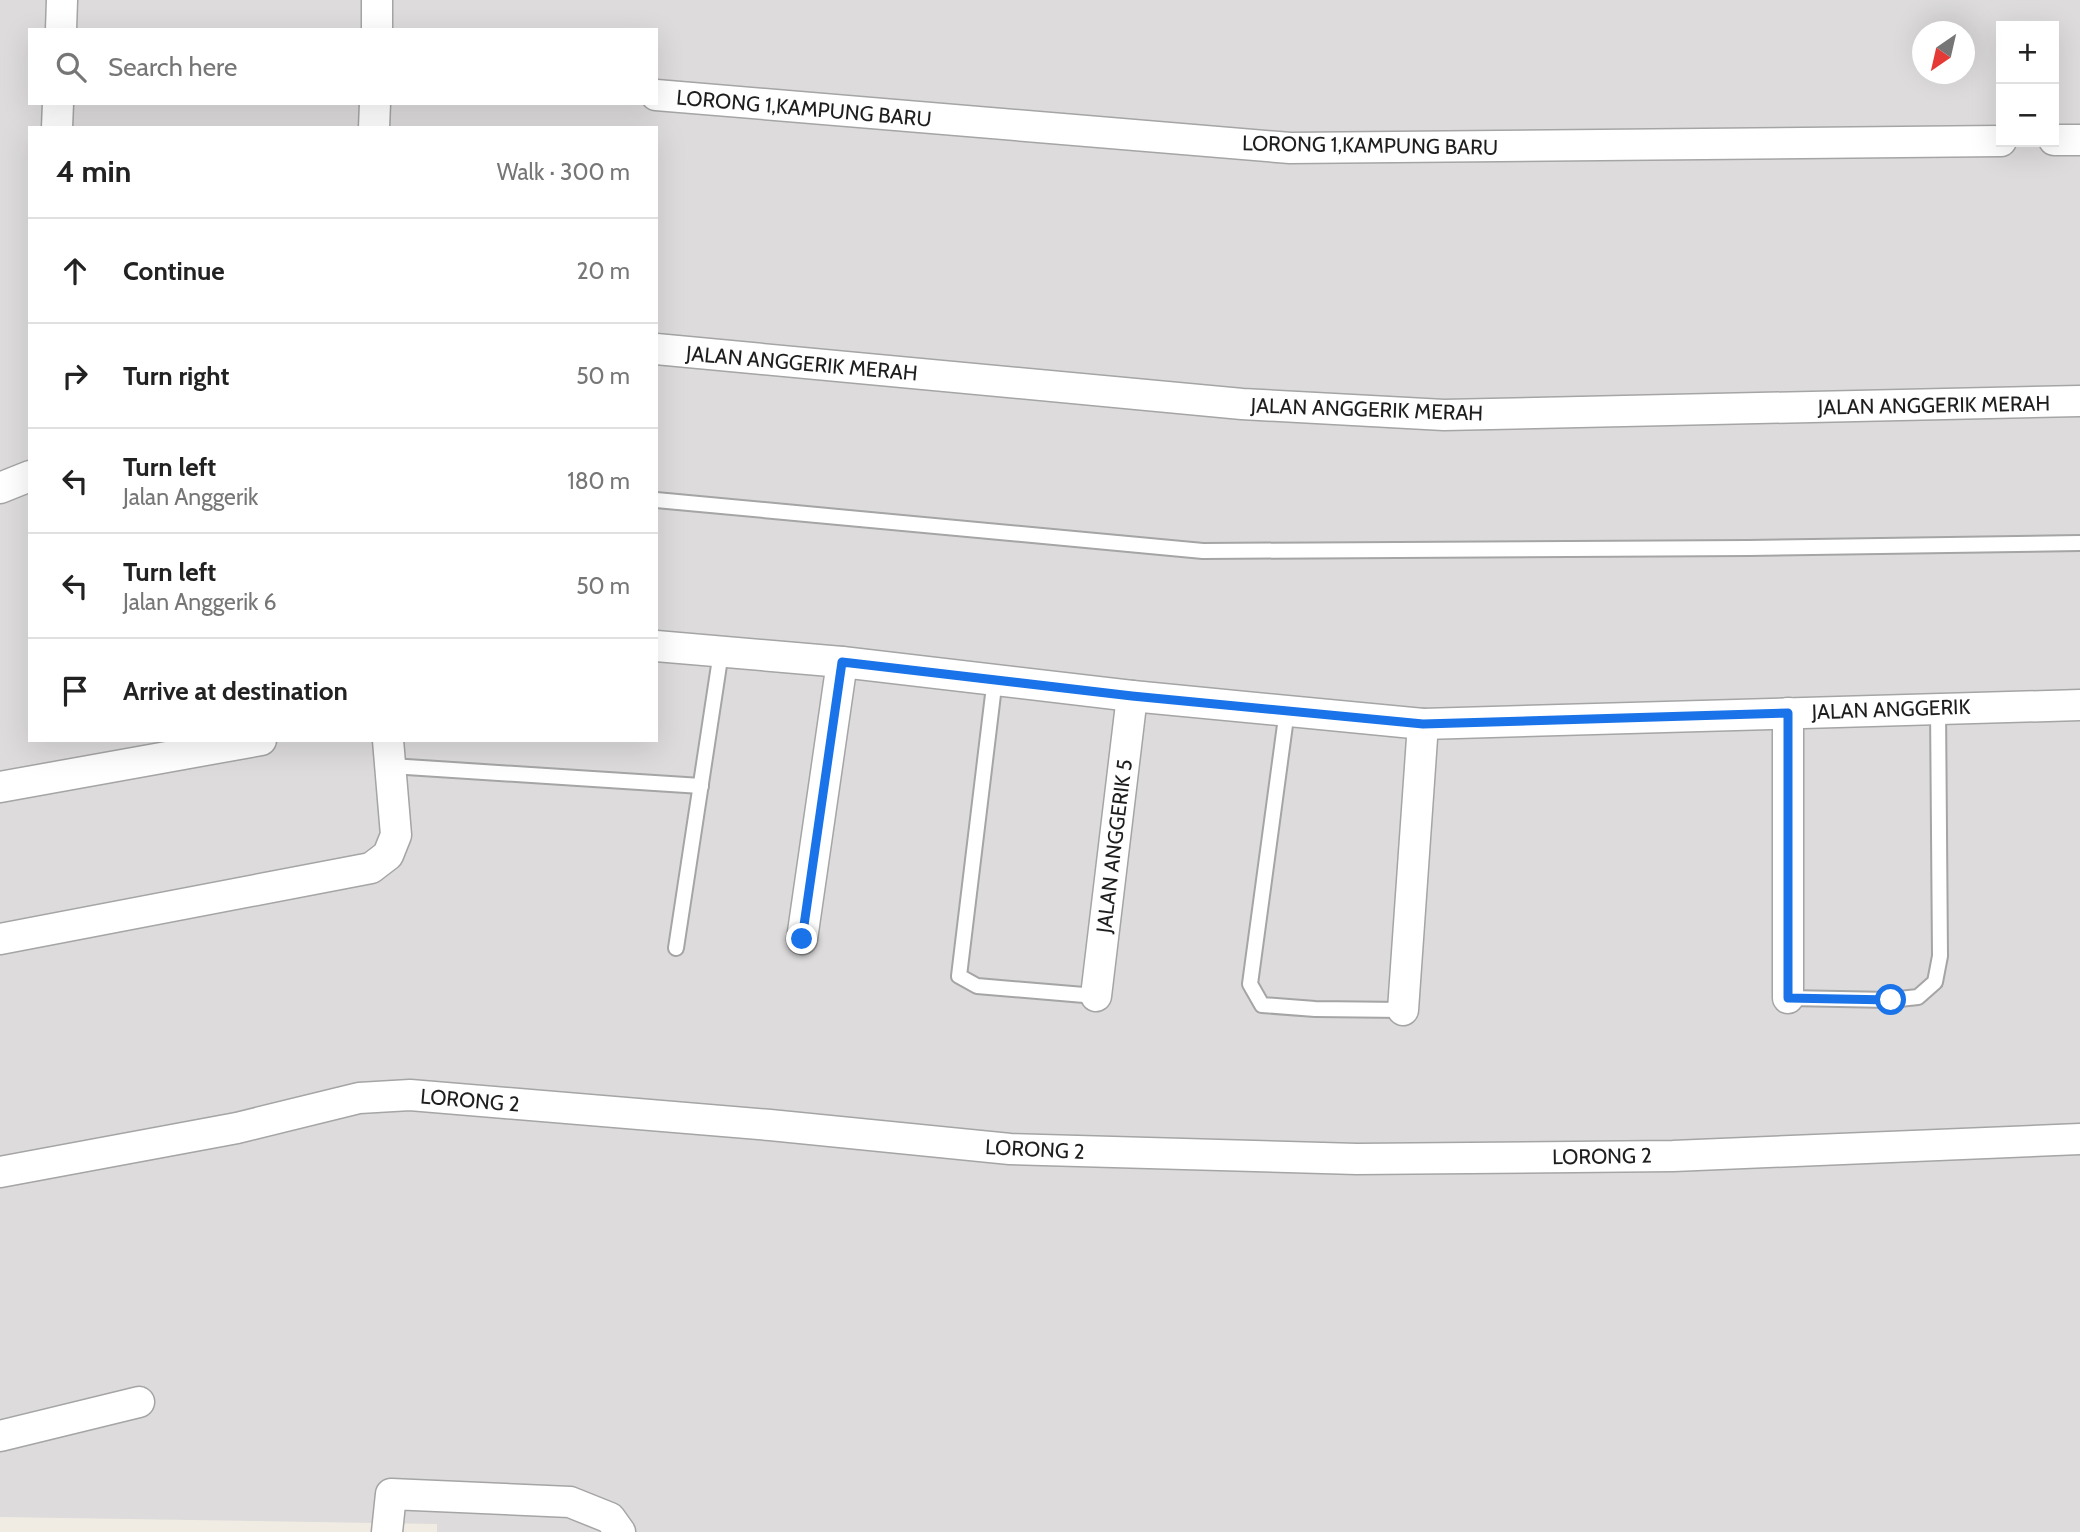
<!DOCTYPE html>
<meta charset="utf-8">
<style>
:root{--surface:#fff;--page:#f2f2f2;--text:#222;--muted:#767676;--line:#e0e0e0}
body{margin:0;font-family:Cabin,sans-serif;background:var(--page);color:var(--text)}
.controls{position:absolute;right:21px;top:21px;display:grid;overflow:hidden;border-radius:0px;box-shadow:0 7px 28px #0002}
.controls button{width:63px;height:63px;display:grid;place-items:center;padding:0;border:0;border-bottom:2px solid var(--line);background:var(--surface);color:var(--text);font:35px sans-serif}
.compass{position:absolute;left:1912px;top:21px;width:63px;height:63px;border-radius:50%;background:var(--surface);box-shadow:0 7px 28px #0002;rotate:214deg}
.stop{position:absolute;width:21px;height:21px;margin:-16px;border:5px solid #1a73e8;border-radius:50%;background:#fff}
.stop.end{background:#1a73e8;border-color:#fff;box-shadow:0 2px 7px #0008}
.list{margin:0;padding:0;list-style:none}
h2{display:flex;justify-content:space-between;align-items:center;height:91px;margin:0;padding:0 28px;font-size:30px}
h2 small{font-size:23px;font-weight:400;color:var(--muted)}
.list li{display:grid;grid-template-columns:46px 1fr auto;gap:21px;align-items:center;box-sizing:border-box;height:105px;padding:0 28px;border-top:2px solid var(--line)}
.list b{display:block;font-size:26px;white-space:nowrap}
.list p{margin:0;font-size:23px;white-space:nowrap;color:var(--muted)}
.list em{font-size:23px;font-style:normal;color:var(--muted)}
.icon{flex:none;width:38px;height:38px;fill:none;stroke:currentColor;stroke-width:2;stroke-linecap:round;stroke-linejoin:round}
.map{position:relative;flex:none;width:2080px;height:1532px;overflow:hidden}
.search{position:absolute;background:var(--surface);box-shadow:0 7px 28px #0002;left:28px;top:28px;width:630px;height:77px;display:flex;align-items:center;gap:18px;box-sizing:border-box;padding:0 24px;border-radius:0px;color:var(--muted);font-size:26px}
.panel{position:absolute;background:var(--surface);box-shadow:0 7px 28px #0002;left:28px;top:126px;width:630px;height:616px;border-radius:0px}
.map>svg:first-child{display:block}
</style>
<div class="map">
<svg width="2080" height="1532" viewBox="0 0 2080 1532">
<rect width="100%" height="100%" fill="#f0ece3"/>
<path fill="#dddbdb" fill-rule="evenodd" d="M0 0H2080V1532H437V1524L0 1517ZM2001 26H2054V142H2001ZM30 30H656V103H30ZM1923 32H1965V74H1923ZM30 128H656V740H30Z"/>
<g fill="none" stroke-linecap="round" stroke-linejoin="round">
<defs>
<g id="lane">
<path d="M656 500 1203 551 1748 548 2080 543"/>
<path d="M995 678 959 976 977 986 1096 996"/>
<path d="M1287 710 1250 984 1262 1005 1315 1009 1403 1010"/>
<path d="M391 766 701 786"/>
<path d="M676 948 721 652"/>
<path d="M1788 998 1890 1000 1918 997 1935 982 1940 956 1938 707"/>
</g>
<g id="street">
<path d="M61 30 62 0"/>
<path d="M377 30V0"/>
<path d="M656 95 1290 148 2001 141"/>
<path d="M57 128 58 103"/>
<path d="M374 128 375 103"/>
<path d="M2054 140H2080"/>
<path d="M656 349 1242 404 1444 415 2080 401"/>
<path d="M0 488 30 476"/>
<path d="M656 646 842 662 1132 696 1423 724 2080 705"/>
<path d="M1788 713V998"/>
<path d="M0 787 261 740"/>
<path d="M0 939 371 868 388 855 396 835 388 740"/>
<path d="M802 939 842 662"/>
<path d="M1096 996 1132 696"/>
<path d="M1403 1010 1423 724"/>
<path d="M0 1172 237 1128 359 1098 410 1095 770 1125 1010 1149 1357 1159 1673 1156 2080 1139"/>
<path d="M0 1436 139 1402"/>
<path d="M387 1532 391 1494 570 1502 610 1518 620 1532"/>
</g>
</defs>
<use href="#lane" stroke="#a5a5a5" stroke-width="18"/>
<use href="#street" stroke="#a5a5a5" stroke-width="33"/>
<use href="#lane" stroke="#fff" stroke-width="14"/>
<use href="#street" stroke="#fff" stroke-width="30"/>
</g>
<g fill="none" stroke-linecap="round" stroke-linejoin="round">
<path stroke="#1a73e8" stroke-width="9" d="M802 939 842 662 1132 696 1423 724 1788 713V998L1891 1000"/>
</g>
<g text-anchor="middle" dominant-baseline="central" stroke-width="5" stroke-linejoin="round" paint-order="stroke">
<g font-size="21" fill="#1e1e1e" stroke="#fff">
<text transform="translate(804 108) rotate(5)">LORONG 1,KAMPUNG BARU</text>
<text transform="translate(1370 145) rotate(1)">LORONG 1,KAMPUNG BARU</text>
<text transform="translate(802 363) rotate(5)">JALAN ANGGERIK MERAH</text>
<text transform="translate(1934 405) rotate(-1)">JALAN ANGGERIK MERAH</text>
<text transform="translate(1367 409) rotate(2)">JALAN ANGGERIK MERAH</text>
<text transform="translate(1891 709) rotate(-2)">JALAN ANGGERIK</text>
<text transform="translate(1114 846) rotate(-83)">JALAN ANGGERIK 5</text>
<text transform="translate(470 1100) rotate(5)">LORONG 2</text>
<text transform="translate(1035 1149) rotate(3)">LORONG 2</text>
<text transform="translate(1602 1156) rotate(-1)">LORONG 2</text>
</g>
</g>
</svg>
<div class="controls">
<button>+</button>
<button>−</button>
</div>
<svg class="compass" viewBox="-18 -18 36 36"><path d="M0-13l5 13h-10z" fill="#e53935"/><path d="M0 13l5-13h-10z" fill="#767676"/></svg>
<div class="stop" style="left:1891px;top:1000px"></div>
<div class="stop end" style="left:802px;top:939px"></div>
<div class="search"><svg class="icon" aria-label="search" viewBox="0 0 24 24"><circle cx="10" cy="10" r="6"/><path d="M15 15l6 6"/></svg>Search here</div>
<section class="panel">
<h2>4 min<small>Walk · 300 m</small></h2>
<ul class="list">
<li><svg class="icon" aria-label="ahead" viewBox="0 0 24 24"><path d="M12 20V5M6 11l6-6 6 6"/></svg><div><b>Continue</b></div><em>20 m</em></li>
<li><svg class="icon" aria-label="right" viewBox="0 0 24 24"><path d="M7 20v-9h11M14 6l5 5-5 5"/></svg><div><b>Turn right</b></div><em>50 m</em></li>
<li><svg class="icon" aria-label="left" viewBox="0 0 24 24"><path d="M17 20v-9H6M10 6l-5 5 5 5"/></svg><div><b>Turn left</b><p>Jalan Anggerik</p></div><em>180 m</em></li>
<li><svg class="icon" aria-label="left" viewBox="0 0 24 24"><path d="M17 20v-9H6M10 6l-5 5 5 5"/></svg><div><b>Turn left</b><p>Jalan Anggerik 6</p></div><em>50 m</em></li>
<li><svg class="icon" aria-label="arrive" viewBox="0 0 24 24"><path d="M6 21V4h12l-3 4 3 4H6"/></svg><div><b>Arrive at destination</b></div></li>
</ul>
</section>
</div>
